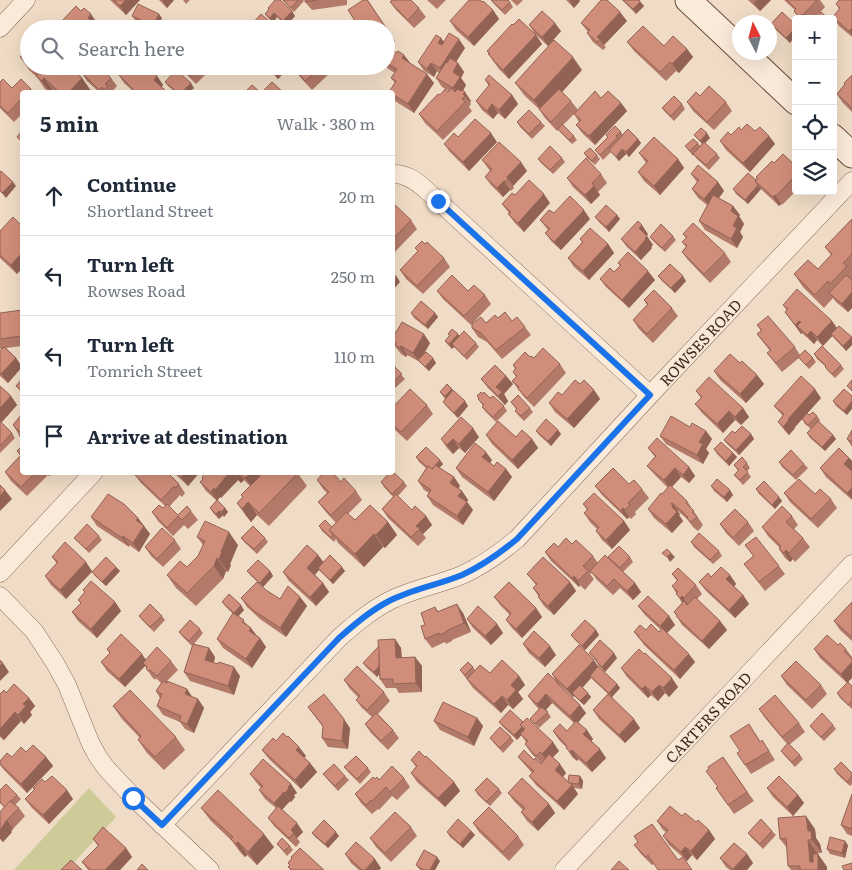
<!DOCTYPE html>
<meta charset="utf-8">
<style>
:root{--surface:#fff;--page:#f2f2f3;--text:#1f2937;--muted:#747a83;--line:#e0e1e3}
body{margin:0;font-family:Literata,serif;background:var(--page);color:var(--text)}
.controls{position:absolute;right:15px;top:15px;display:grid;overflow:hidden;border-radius:5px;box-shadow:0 5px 20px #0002}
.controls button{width:45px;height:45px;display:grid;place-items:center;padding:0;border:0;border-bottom:1px solid var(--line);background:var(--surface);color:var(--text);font:25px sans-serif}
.compass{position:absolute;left:732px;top:15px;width:45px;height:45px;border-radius:50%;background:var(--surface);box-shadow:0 5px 20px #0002;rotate:354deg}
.stop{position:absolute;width:15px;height:15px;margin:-11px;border:4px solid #1a73e8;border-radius:50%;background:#fff}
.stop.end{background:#1a73e8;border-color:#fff;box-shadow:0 1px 5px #0008}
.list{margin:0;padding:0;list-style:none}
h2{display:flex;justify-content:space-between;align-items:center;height:65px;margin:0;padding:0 20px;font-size:21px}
h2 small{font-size:16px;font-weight:400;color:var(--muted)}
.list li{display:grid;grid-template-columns:32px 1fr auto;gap:15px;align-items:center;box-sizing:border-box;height:80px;padding:0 20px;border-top:1px solid var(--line)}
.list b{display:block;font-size:19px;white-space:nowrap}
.list p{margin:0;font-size:16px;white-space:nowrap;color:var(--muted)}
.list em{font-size:16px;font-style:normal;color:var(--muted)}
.icon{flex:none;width:28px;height:28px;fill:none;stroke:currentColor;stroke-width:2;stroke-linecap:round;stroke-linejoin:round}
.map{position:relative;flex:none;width:852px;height:870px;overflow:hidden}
.search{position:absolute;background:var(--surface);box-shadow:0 5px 20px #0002;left:20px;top:20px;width:375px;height:55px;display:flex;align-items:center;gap:12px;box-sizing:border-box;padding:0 18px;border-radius:28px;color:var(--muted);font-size:19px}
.panel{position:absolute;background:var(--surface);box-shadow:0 5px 20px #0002;left:20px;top:90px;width:375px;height:385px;border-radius:5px}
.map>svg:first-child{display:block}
</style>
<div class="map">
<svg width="852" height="870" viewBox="0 0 852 870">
<rect width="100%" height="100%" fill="#f0dcc6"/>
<path fill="#cfcb99" d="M89 788 116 817 67 870H14Z"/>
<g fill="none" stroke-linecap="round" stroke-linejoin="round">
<defs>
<g id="street">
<path d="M0 28 26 0"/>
<path d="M392 174C405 173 415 180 424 188L650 395"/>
<path d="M0 573 94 472"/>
<path d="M0 596 34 631 55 663 67 685 90 742 98 757 106 768 133 797 210 870"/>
<path d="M162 825 339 638C355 624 370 611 389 601 412 589 438 585 462 575 482 566 500 553 517 539L650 395 852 181"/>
<path d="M564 870 852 564"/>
</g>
<g id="secondary">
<path d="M688 0 740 49"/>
<path d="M743 52 796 102"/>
<path d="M833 137 852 155"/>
</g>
</defs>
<use href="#street" stroke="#8c6c5b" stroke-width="19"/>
<use href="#secondary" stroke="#6e4d3e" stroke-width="27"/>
<use href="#street" stroke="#faeada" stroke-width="18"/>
<use href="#secondary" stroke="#faeada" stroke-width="25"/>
</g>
<g fill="#b37a69">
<path d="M110 0H140L126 15Z"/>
<path d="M159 0H174L167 8Z"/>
<path d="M183 0H190L186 4Z"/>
<path d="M282 0H303L304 1 294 12Z"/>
<path d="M305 0H347V5L312 10 305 2Z"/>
<path d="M368 0 395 41 386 47V29L359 27Z"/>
<path d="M427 0H446L437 9Z"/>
<path d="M491 0 510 2 513 7 505 15 494 4Z"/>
<path d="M511 0H523L517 6Z"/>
<path d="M566 0H579L580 1 574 8Z"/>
<path d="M622 0H639L644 6 636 14Z"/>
<path d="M748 0H771L760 11Z"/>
<path d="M784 0H820L825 7 814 19H799L794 11 795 10Z"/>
<path d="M852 0V37L839 26 833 17 839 9 836 4Z"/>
<path d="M390 2 419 8 426 17 414 28 396 10Z"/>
<path d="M268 8 295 16 286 26 277 17 273 23 268 18 265 14 269 9Z"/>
<path d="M493 10 499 19 474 46 456 30 450 21Z"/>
<path d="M782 12 790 43 774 28 771 24Z"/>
<path d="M132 16 162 18 156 29H152L135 20Z"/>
<path d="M627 21 604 45 606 47 603 50 593 42 587 33 588 32 581 23Z"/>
<path d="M513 25 535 34 529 25 561 31 548 46 535 34 542 44 509 79 499 69 488 54H489L487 51Z"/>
<path d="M441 38 444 42 465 48 456 62 458 63 464 72 461 78 466 85 463 91 471 101 470 102 471 104 469 107 472 111 443 140 425 123 419 114 440 95 449 91 442 87 436 78 439 73 437 71 434 77 424 71 418 62Z"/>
<path d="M627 42 687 49 693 57 679 73 676 71 666 81 634 51Z"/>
<path d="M29 48V66H69L82 78 91 91 90 92H54L53 91 52 92H49L45 89 37 77 29 70 20 57Z"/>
<path d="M397 53 404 55 410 63 434 83 414 113 395 101 392 97V92L395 83 391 78 395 73 387 68 386 66V55Z"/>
<path d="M104 66H118L111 73Z"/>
<path d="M179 66H214L196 84 182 70Z"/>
<path d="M265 66H290L278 79Z"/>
<path d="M296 66H327L331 72 312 90 300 77 294 68Z"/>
<path d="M140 69 157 76 163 85 161 87 167 92H134L124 83 118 74Z"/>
<path d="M582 70 562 92 571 101 578 110 563 125 574 136 577 140 572 144 558 130 557 131 545 118 539 109 525 96 515 83Z"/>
<path d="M81 72 111 78 117 86 112 92H113H99L87 81Z"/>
<path d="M852 75V112L843 103 837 94 845 85Z"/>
<path d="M485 80 512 95 518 104 505 119 498 113 493 119 482 110 476 101 489 86Z"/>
<path d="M0 82 12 88 31 89 34 92H22V114L14 122 0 108Z"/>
<path d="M165 82 194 88 189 92H175L168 86Z"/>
<path d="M700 96 726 102 732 111 714 130 693 111 687 102Z"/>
<path d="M601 98 621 103 627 111 595 145 583 134 576 125 579 122 574 114Z"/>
<path d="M682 104 685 109 674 121 665 112 662 108Z"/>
<path d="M517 122H541L545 126 532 139 520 127Z"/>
<path d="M741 130 755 131 769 136 775 144 750 172 726 150 720 141Z"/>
<path d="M621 132 623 135 638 139 641 143 629 157 626 154 619 161 611 152 603 160 595 150 608 138 606 135Z"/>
<path d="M694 135 710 138 705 143 717 154 720 158 709 170 696 158 694 155 693 156 685 146 698 143 700 146 702 144Z"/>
<path d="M497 142 469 171 450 152 444 144Z"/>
<path d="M584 153 597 155 600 159 595 165 587 158Z"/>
<path d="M639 153 678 159 684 168 660 195 644 181 638 172 646 163Z"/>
<path d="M562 158 565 162 553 174 541 163 538 159Z"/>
<path d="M482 160 527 171 513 186 514 188 511 191 510 190 503 197 491 185 485 177 490 171Z"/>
<path d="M774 163 796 166V191L782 205 781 204 779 206 761 189 748 204 736 194 733 189 756 180 757 179 756 177Z"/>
<path d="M601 174 607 183 598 192 600 195 591 204 573 187 567 178Z"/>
<path d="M691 174 718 182 724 191 719 198 733 206 740 215 739 216 744 224 740 232 743 237 737 248 705 230 699 221 707 205 698 198 692 189 697 182Z"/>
<path d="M515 195 550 203 524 232 515 223 508 214 509 213 502 204Z"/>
<path d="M392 206 411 220 417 229 392 255Z"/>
<path d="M554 213 590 219 561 250 552 242 545 233 548 230 540 220Z"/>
<path d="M617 215 620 219 609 232 598 221 595 217Z"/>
<path d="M852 219V308L848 312 836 302 833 298 824 308 803 287 794 274 818 269 831 255 825 247Z"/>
<path d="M22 226V268L17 274 0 258V231Z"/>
<path d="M648 234 647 236 653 245 651 247 652 248 641 260 627 247 621 239Z"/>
<path d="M683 234 725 253 731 262 710 283 688 260 682 252 686 247 682 242 686 238Z"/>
<path d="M673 236 676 240 665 252 653 241 650 237Z"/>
<path d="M580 239 608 244 614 253 589 280 574 267 568 258 582 242Z"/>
<path d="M415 248 444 258 450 267 423 294 406 279 400 270 418 252Z"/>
<path d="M618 263 655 280 629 308 606 287 600 279 614 272 620 266Z"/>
<path d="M658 276 686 281 675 293 662 281Z"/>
<path d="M437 291 485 295 491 304 471 325 443 299Z"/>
<path d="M644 300 672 308 678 316 653 343 639 329 633 320 647 305Z"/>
<path d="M783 305 832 321 837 328 852 338V345L846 351 832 336 823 346 817 340 814 344 802 333 801 334 785 312 787 311Z"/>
<path d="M22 311V346L6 348 16 358 22 367 8 383 0 376V351L3 349H0V313Z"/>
<path d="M411 313H435L438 317 428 329 414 318Z"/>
<path d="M498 318 512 321 525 327 531 335 502 359 487 342 478 337 472 328Z"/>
<path d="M757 325 795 347 800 355 813 358 816 362 809 369 799 358 782 372 774 362 767 353 770 351 757 334 761 331Z"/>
<path d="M448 334 459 336 476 343 479 347 467 360 454 347 452 349 448 345 445 341 450 336Z"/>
<path d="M392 339 430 343 424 354 436 363 429 371 420 362 407 355 406 357 401 354 392 342Z"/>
<path d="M814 354 841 365 844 369 835 378 828 371 825 367V366L817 359Z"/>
<path d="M530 357 560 364 566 373 534 407 524 397 512 381 516 377 513 372 515 369 513 365Z"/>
<path d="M392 362 396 367 395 368 405 379 393 390 392 389Z"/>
<path d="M740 363 757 375 764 384 746 403 720 380 714 371Z"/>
<path d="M506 376 513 384 504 394 508 401 505 405 488 388 481 379Z"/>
<path d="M580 384 594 390 600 399 574 428 555 412 549 403Z"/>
<path d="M0 386 11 396 17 405 1 423 12 433 15 438 0 453Z"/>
<path d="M844 389 847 415 836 406 833 401Z"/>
<path d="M696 391 743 408 749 417 741 425 735 420 723 433 702 413 695 404 701 398Z"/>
<path d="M440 392 468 406 458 418 446 406 443 402 445 399Z"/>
<path d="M483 394 504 406 507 411 496 422 485 411 482 407 483 406 478 399 479 398 477 396Z"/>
<path d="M821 398 803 418 809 415 817 416 820 420 819 422 833 435 836 439 825 451 810 438 807 433 811 429 805 424 802 419 795 427V428L789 435 785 431 778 422 783 416 774 406Z"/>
<path d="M511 402 530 408 533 412 524 421 518 415 515 411 516 409Z"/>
<path d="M427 405 433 414 407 441 392 427V408Z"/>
<path d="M22 414V440L13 425Z"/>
<path d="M690 427 706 431 712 439 706 449 709 453 703 464 666 444 660 436Z"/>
<path d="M558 430 561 434 551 446 539 435 536 431Z"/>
<path d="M852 430V447L847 439Z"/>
<path d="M735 433 751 434 754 439 739 455 727 444 724 440Z"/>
<path d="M486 435 532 439 538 448 518 469 492 444Z"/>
<path d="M479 437 465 453 459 448 453 454 447 448 441 439Z"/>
<path d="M22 446V472L52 473 49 476 48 475 27 496 11 481 5 472 20 456 17 451Z"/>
<path d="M648 448 689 467 695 476 689 483 681 477 672 487 687 501 703 525 698 531 693 527 687 519 678 511V512L680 514 679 515 683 521 672 533 654 518 648 509 668 488 654 474 647 466 655 457Z"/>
<path d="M714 449 733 453 737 457 729 466 717 454Z"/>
<path d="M416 457 443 464 439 468 454 477 460 486 458 488 462 491 468 500 467 502 473 510 463 525 433 505 427 496 429 493 424 490 418 481 426 468 419 462Z"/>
<path d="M849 458 852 461V500L826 477 820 468Z"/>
<path d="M492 460 490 463 494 466 506 469 512 477 494 501 462 477 456 468Z"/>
<path d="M779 462 804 464 808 468 796 480 782 467Z"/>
<path d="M747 463 750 468 747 471 751 477 743 485 734 475 738 471 734 465Z"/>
<path d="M173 472H200L188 486Z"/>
<path d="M206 472H297L307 486 269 526 257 515 251 522 246 516 237 503 243 497 241 495 250 486 244 480 241 483 238 480 221 498 220 497 217 501 225 508 228 512 224 517 223 515 219 519 213 513 210 508 217 501 206 491 200 482 203 479Z"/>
<path d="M134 474 179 484 185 493 182 497 180 495 169 507 178 515 191 511 198 520 188 529 184 525 173 536 158 521 152 512 163 508 165 506 141 483Z"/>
<path d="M317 480 341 482 356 491 362 500 348 514 355 520 388 522 397 535 385 548 383 547 364 567 338 543 336 539 334 542 322 531 319 526 332 527 336 523 325 511 318 502 327 493 323 489Z"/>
<path d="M381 482H404L407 486 398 496 412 510 426 516 432 525 423 534 426 538 418 546 388 518 382 509 393 497 384 487Z"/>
<path d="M629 484 642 489 649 498 635 512 636 514 631 519 629 517 627 519 602 495 595 486Z"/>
<path d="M711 486 733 495 727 502 714 491Z"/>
<path d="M756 489 782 501 775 509 759 494Z"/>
<path d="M784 493 815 494 831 499 837 508 818 528 790 502Z"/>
<path d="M583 504 624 521 630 530 612 549 602 540 596 531 597 529 590 522 584 513 587 510Z"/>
<path d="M792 516 798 525 794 529 803 538 810 547 795 562 793 559 790 562 785 558 779 549 780 548 768 536 762 527Z"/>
<path d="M91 517 138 518 150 534 139 552 129 545V547L97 526Z"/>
<path d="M748 522 754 531 739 546 726 533 720 524Z"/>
<path d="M99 536 102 540 89 553 74 538Z"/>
<path d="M197 537 238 545 230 564 231 565 228 572 226 571 223 579 196 606 176 588 167 575 187 567 198 556 203 545Z"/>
<path d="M241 538H265L268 542 257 554 244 542Z"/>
<path d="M175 540 181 549 163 567 151 556 145 547Z"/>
<path d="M691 542 719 551 722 556 713 564 694 547Z"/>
<path d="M572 544 593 556 598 563 611 561 608 557H630L633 562 623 572 635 583 641 592 633 600 620 588 613 595 597 580 592 573 590 574 594 579 585 590 580 585 579 587 551 561 545 552 558 547Z"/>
<path d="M745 545 779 566 785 574 765 591 744 564 753 556Z"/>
<path d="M318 555 323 562 345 571 333 584 319 570 315 575 323 583 329 592 316 606 289 581 283 572Z"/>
<path d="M52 557 92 571 116 567 120 571 106 586 95 576 92 572 66 599 51 585 45 576 57 564Z"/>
<path d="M247 571H270L273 576 263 587 250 575Z"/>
<path d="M527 574 570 582 576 591 554 615 544 606 538 597H539L533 588 536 585Z"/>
<path d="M672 574 696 585 702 594 697 599 720 621 727 630 709 649 682 625 674 612 682 603 672 586 677 581Z"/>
<path d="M730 575 736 584 734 587 743 595 749 604 735 618 706 591 699 582 711 577Z"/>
<path d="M83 590 115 602 121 611 97 638 78 621 72 612 81 603 78 600 85 593Z"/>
<path d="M266 590 280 599 300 597 307 606 286 637 260 619 247 607 241 598Z"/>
<path d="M494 597 536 608 542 617 522 638 512 628 506 620 510 615 501 606Z"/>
<path d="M222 602 244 610 238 616 251 628 266 647 252 668 223 648 217 639 233 614 225 606Z"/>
<path d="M852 602V641L840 630 834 621Z"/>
<path d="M638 606 669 616 675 625 667 633 695 662 680 679 645 646 634 632H659L661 630 645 615Z"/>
<path d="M435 607 438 611 463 613 471 632 452 640V641L446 644 445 642 432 648 425 639V625Z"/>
<path d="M139 616H162L165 620 154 632 142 620Z"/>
<path d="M467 619 497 624 503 633 491 645 473 628Z"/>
<path d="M200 629 203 633 194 644 209 648 215 657 214 663 240 676 234 695 190 681 184 672 193 644 192 646 182 636 179 632Z"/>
<path d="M596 630 599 635 585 650 574 639 571 635Z"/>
<path d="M395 639 401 648 402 658 415 657 422 666V692L399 693 396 688H386L380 679 379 674 377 677 366 667 363 663Z"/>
<path d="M523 644 556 655 545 667 529 653Z"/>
<path d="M838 645 846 649 852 657V678L848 682 852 686V709L840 698 837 693 847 683 820 658 814 649Z"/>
<path d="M107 649 146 659 171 661 178 670 166 682 187 689 192 697 198 699 204 708 194 733 185 729 180 722 163 715 157 706 160 698 156 691 161 683 156 678 155 680 152 677 145 666 125 687 107 671 101 662 110 653Z"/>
<path d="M589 653 617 658 605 672 599 666 596 661Z"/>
<path d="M473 667 475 670 490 673 519 676 525 685 518 692 523 699 513 709 508 705 501 713 473 688 460 670Z"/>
<path d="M600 668 617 684 620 688 612 697 640 728 625 743 599 719 593 710 608 694 591 678 582 688 591 697 584 705 574 696 573 697 559 684 586 713 578 722 593 739 591 741 606 758 592 772 578 759 577 761 572 757 566 747 559 740 553 731H567L574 723 552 703 546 710 551 717 539 728 530 719 539 709 534 704 528 696 556 681 552 674Z"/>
<path d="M621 668 678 687 669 697 665 693 658 701 651 695 648 698 627 677Z"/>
<path d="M781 676 821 685 827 694 812 709 787 685Z"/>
<path d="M344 680 384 692 390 701 378 714 393 730 399 738 388 750 371 733 365 724 372 717 362 708 356 700 358 697 350 689Z"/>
<path d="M6 693 29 698 35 706 30 712 32 715 24 724 21 721 4 740 0 737V694Z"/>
<path d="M113 706 176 737 185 750 164 770 147 753 138 740 140 738 122 719Z"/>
<path d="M308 707 350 728 348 749 328 747 322 738 323 727Z"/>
<path d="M759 709 799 723 805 732 789 745 800 755 803 759 795 767 784 755 781 751 787 744 765 718Z"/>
<path d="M477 718 483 726 474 746 440 730 434 721Z"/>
<path d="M499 722H523L559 751 553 757 566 773 563 777 568 782 580 776 583 781 582 789 574 788 578 794 564 810 536 785 529 776 532 773 518 757 541 763 531 753 525 744 526 742 521 735 517 740 502 726Z"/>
<path d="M833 725 836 729 824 741 813 730 810 726Z"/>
<path d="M755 733 760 741 768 749 775 760 751 774 745 765 740 751Z"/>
<path d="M511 737 514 741 503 753 493 742 490 738Z"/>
<path d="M299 747 306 756 304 758 310 763 317 772 301 789 269 759 262 750Z"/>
<path d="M26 752 46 757 53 766 27 793 5 771 0 765V761Z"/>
<path d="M723 757 754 801 734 814 716 788 718 787Z"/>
<path d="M411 760 454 782 460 791 445 807 417 782 411 773 416 767Z"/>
<path d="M344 767 368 768 371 772 360 784 348 772Z"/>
<path d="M834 769 852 773V784L850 786 837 774Z"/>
<path d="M250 774 291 784 297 793 294 795 295 797 291 802 290 801 282 810 303 832 297 838 300 842 296 847 274 826 268 818 276 808 265 799 259 790 261 788 256 782Z"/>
<path d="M323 774 345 776 349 780 338 791 327 779Z"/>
<path d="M404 778 410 787 397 800 392 796 379 810 378 809 372 814 361 803 355 794 375 779 379 780Z"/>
<path d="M45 782 73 799 49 824 32 808 25 799 34 790 33 788Z"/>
<path d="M767 788 798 795 804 803 793 816 773 797Z"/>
<path d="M499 789 502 793 490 806 478 795 475 790Z"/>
<path d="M0 790 17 795 21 799 15 805 19 808 25 816 13 829 11 831 12 832 3 842 0 839V812L4 807 0 803Z"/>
<path d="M508 793 549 804 555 813 538 831 527 821 521 812 523 810 514 801Z"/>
<path d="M852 794V836L847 834 841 825Z"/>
<path d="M201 808 274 847 257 865 247 855 245 857 240 852 232 841 211 821Z"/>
<path d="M682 816 709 830 715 839 697 860 692 855 687 861 669 845 663 836 666 832 663 830 657 821Z"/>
<path d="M473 823 518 836 524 845 509 861 479 832Z"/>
<path d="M411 827 417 836 391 862 376 847 370 838Z"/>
<path d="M815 829 816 838 820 844 822 853H817L818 854 827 867V870H791L788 866 787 848 780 839Z"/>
<path d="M471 831 475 835 463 848 450 837 447 832Z"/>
<path d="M772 831 776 835 763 849 751 837 748 833Z"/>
<path d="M312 833 339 836 328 848 315 837Z"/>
<path d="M93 839 126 848 132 857 120 870H88L82 862 98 846Z"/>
<path d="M277 844 290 846 293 850 287 856Z"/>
<path d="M634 845 678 860 654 864 652 865 641 854Z"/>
<path d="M848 845 845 858 830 854 827 849Z"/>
<path d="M345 854 381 868 379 870H359L351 863Z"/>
<path d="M747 854 753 863 747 870H730L726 867 720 858Z"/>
<path d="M440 861 435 870H420L416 865Z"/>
</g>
<g fill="#926355">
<path d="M126 0H140L126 15 120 6Z"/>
<path d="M162 0H174L167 8Z"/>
<path d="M569 0H579L580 1 574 8Z"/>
<path d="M756 0H771L760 11 754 3Z"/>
<path d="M640 2 644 6 636 14 633 9Z"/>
<path d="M493 10 499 19 474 46 468 37Z"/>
<path d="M292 11 295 16 286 26 283 21Z"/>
<path d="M620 12 627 21 604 45 597 37Z"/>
<path d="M274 13 277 17 273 23 270 18Z"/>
<path d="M91 14 97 23 94 27 88 18Z"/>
<path d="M159 14 162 18 156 29H154L153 26Z"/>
<path d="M802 14 805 19H801L799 17Z"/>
<path d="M269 21 272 26 269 29H262Z"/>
<path d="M555 23 561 31 548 46 542 37Z"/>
<path d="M796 28V36L790 43 786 38Z"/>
<path d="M852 28V35L849 31Z"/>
<path d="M536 35 542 44 509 79 503 70Z"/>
<path d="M441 38 447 47 444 51 438 43Z"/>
<path d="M459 39 465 48 446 77 440 68Z"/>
<path d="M687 49 693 57 679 73 672 64Z"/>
<path d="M404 55 411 64 402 58Z"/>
<path d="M573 57 582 70 543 113 534 100Z"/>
<path d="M431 63 437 71 434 77 427 69Z"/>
<path d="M458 63 464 72 461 78 466 85 459 97 453 88V72Z"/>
<path d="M276 66H290L278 79 272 70Z"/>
<path d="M427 74 434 83 414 113 408 104Z"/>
<path d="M157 76 163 85 160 89 154 80Z"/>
<path d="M44 78 53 91 52 92H50L42 81Z"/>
<path d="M82 78 91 91 90 92H69Z"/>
<path d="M191 83 194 88 189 92H182Z"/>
<path d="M465 92 471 101 470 102 463 94Z"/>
<path d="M512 95 518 104 505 119 499 110Z"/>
<path d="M621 103 627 111 595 145 589 136Z"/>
<path d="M492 104 498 113 493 119 487 111Z"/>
<path d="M491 133 497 142 469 171 463 162Z"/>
<path d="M707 133 710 138 703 145 700 141Z"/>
<path d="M769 136 775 144 750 172 743 163Z"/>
<path d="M638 139 641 143 629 157 626 152Z"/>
<path d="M622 149 626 154 619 161 616 157Z"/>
<path d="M678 159 684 168 660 195 654 186Z"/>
<path d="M521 162 527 171 513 186 507 177Z"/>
<path d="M504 181 510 190 503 197 497 188Z"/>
<path d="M13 182 16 186 6 198 2 193Z"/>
<path d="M718 182 724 191 711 208 704 199Z"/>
<path d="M758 185 761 189 748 204 745 200Z"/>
<path d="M594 186 600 195 591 204 585 195Z"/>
<path d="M544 194 550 203 524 232 518 223Z"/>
<path d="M775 195 781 204 779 206 773 197Z"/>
<path d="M733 206 740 215 739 216 744 224 740 232 743 237 737 248 731 239 733 226 731 211Z"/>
<path d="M584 210 590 219 561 250 554 242Z"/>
<path d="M617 215 620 219 609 232 606 227Z"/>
<path d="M642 225 648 234 645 237 639 228Z"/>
<path d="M647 236 653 245 651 247 652 248 641 260 635 252Z"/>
<path d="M608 244 614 253 589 280 583 271Z"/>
<path d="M22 253V268L17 274 11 265Z"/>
<path d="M648 271 655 280 629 308 622 300Z"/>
<path d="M683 276 686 281 675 293 671 288Z"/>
<path d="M397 277 400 282 392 291V283Z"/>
<path d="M852 292V308L848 312 842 304Z"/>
<path d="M435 313 438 317 428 329 425 325Z"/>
<path d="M799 321 806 329 797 326 802 333 801 334 795 325Z"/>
<path d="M832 321 838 330 823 346 817 337Z"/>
<path d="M811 331 817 340 814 344 807 335Z"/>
<path d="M424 334 430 343 420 361 418 360 419 362 413 353Z"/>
<path d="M458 334 461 338 452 344 454 347 452 349 449 344Z"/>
<path d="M852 337V345L846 351 843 346Z"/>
<path d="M401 346 407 355 406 357 400 348Z"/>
<path d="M16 358 22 367 8 383 1 374Z"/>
<path d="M433 358 436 363 429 371 425 367Z"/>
<path d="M757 375 764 384 746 403 740 394Z"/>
<path d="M506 376 513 384 504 394 508 401 505 405 498 396 496 387Z"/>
<path d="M452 389 455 393 448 401 445 396Z"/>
<path d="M815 389 821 398 795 427V428L789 435 783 427 788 419Z"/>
<path d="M594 390 600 399 574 428 567 419Z"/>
<path d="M11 396 17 405 0 424V408Z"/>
<path d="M465 401 468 406 458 418 454 413Z"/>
<path d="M852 401V409L847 415 844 411Z"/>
<path d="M743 408 749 417 741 425 735 417Z"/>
<path d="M729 411 735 420 723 433 717 424Z"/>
<path d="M473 428 479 437 465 453 459 444Z"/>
<path d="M558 430 561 434 551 446 548 441Z"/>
<path d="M706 431 712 439 706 449 709 453 703 464 697 455 699 442Z"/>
<path d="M751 434 754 439 739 455 736 450Z"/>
<path d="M833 435 836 439 825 451 822 447Z"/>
<path d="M453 439 459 448 453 454 447 445Z"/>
<path d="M532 439 538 448 518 469 512 460Z"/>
<path d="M486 452 492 460 488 466 482 457Z"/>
<path d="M733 453 737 457 729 466 726 461Z"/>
<path d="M849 458 852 461V470L850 472 844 464Z"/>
<path d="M440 460 443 464 433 475 430 470Z"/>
<path d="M689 467 695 476 689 483 683 475Z"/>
<path d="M675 468 681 477 670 489 664 480Z"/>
<path d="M506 469 512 477 494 501 488 492Z"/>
<path d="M47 472H52V473L49 476Z"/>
<path d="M186 472H200L188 486 181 477Z"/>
<path d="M230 472H232L238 480 221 498 215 490Z"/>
<path d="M236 472H238L244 480 241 483 234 474Z"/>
<path d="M251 472H257L260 477 252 487 245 478Z"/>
<path d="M454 477 460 486 456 492 450 483Z"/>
<path d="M214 488 220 497 217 501 211 492Z"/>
<path d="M852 488V499L847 493Z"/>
<path d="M5 490 12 499 0 511V496Z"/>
<path d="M730 490 733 495 727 502 724 497Z"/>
<path d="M462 491 468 500 467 502 473 510 463 525 457 516 458 496Z"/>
<path d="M779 497 782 501 775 509 772 505Z"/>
<path d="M248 502 257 515 251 522 242 509Z"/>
<path d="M672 503 678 511V512L680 514 679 515 683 521 672 533 666 524 672 507 671 504Z"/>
<path d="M225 508 228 512 224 517 221 512Z"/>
<path d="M623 508 629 517 627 519 621 511Z"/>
<path d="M219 511 223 515 219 519 216 514Z"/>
<path d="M426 516 432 525 423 534 416 526Z"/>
<path d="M138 518 150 534 139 552 133 543 136 520Z"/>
<path d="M624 521 630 530 612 549 606 540Z"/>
<path d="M388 522 397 535 385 548 376 535Z"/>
<path d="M229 532 238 545 230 564 231 565 228 572 219 559 221 552Z"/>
<path d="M374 534 383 547 364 567 355 554Z"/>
<path d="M123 536 129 545V547L122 538Z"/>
<path d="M786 550 793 559 790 562 784 553Z"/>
<path d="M671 553 675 557 670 562 667 557Z"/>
<path d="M318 555 325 564 318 568 319 570 313 577 307 568Z"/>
<path d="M217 558 226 571 223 579 214 566Z"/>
<path d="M86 562 92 571 66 599 60 590Z"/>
<path d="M116 567 120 571 106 586 102 582Z"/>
<path d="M342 567 345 571 333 584 330 580Z"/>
<path d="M270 571 273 576 263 587 260 583Z"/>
<path d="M730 575 736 584 732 588 726 579Z"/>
<path d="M574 576 580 585 579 587 572 578Z"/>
<path d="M570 582 576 591 554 615 548 606Z"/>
<path d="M323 583 329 592 316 606 310 597Z"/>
<path d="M635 583 641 592 633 600 627 591Z"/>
<path d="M743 595 749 604 735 618 729 610Z"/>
<path d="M682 596 688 605 686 607 680 598Z"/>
<path d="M300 597 307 606 286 637 280 628Z"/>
<path d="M115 602 121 611 97 638 91 629Z"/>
<path d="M457 604 463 613 471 632 464 623Z"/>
<path d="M241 605 244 610 237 618 234 613Z"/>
<path d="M536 608 542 617 522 638 516 629Z"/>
<path d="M669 616 675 625 666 634 660 626Z"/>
<path d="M720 621 727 630 709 649 702 641Z"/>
<path d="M497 624 503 633 491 645 485 636Z"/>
<path d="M251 628 257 637 249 631Z"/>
<path d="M596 630 599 635 585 650 582 646Z"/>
<path d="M260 638 266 647 252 668 246 659Z"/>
<path d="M395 639 401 648 402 667 396 658Z"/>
<path d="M550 646 556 655 545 667 539 658Z"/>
<path d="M209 648 215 657 212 669 205 660Z"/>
<path d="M614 653 617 658 605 672 602 667Z"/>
<path d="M142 654 148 663H143L145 666 125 687 119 679Z"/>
<path d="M689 654 695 662 680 679 674 670Z"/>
<path d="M415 657 422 666V692L416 683Z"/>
<path d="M594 660 600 669 590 676 591 678 575 696 572 693 574 696 573 697 567 689Z"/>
<path d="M852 662V678L847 683 841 674Z"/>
<path d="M3 663 9 672 0 681V666Z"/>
<path d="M380 666 383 670 377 677 374 672Z"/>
<path d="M234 667 240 676 234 695 228 686Z"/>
<path d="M519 676 525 685 518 692 523 699 513 709 507 700 511 685Z"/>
<path d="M672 678 678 687 669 697 663 688Z"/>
<path d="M617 684 620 688 612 697 609 693Z"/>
<path d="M659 685 665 693 658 701 652 692Z"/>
<path d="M645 686 651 695 648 698 642 689Z"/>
<path d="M187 689 193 698 185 694Z"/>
<path d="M588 693 591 697 584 705 580 701Z"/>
<path d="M546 694 552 703 543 713 537 704Z"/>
<path d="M502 696 508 705 501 713 494 704Z"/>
<path d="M29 698 35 706 30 712 32 715 24 724 18 715 23 704Z"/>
<path d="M198 699 204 708 194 733 187 724Z"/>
<path d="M580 705 586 713 576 725 570 716Z"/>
<path d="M15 712 21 721 4 740 0 735V729Z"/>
<path d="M477 718 483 726 474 746 468 737Z"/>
<path d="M344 719 350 728 348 749 342 741Z"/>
<path d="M634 719 640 728 625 743 619 735Z"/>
<path d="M522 727 525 731 517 740 514 735Z"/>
<path d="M587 730 593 739 590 743 583 734Z"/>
<path d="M553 742 559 751 548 762 542 754Z"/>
<path d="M299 747 306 756 302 759 296 750Z"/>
<path d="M600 749 606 758 592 772 586 763Z"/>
<path d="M572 750 578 759 577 761 570 752Z"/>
<path d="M46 757 53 766 27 793 21 784Z"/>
<path d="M310 763 317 772 301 789 295 780Z"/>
<path d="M560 764 566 773 561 779 555 770Z"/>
<path d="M580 776 583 781 582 789 579 784Z"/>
<path d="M454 782 460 791 445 807 438 798Z"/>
<path d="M291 784 297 793 294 795 295 797 291 802 285 793 288 787Z"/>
<path d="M572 785 578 794 564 810 557 801Z"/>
<path d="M67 790 73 799 49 824 43 815Z"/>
<path d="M284 792 290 801 280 812 274 803Z"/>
<path d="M798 795 804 803 793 816 787 807Z"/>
<path d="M549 804 555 813 538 831 532 822Z"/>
<path d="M806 816 815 829 816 838 820 844 822 853 812 840 808 831Z"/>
<path d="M7 820 13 829 11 831 12 832 3 842 0 838V830Z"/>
<path d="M297 823 303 832 297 838 291 830Z"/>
<path d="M709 830 715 839 697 860 691 851Z"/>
<path d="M471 831 475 835 463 848 460 844Z"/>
<path d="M336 832 339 836 328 848 325 844Z"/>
<path d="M264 834 274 847 257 865 248 852Z"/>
<path d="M808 840 817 853 818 859V854L827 867V870H815L810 862Z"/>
<path d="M845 841 848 845 845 858 842 853Z"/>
<path d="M238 842 247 855 245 857 236 844Z"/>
<path d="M685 847 692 855 687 861 681 852Z"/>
<path d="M126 848 132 857 120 870H105Z"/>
<path d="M747 854 753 863 747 870H734L733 869Z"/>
<path d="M437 857 440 861 435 870H430Z"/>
<path d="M375 859 381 868 379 870H365Z"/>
</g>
<g fill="#d08e7a" stroke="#926355">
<path d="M114 0H126L120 6Z"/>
<path d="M275 0H280L292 11 283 21 274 13 270 18 265 14 269 9 268 8Z"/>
<path d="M283 0H298L291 8Z"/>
<path d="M305 0H317L305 2Z"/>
<path d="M363 0H367L389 32 386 34V29H356L359 27 348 10Z"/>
<path d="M392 0H411L419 8 408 20 390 2Z"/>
<path d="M469 0H480L482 2 483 1 493 10 468 37 450 21Z"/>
<path d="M491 0H508L510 2 502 10Z"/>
<path d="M601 0H607L620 12 597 37 600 39 597 42 587 33 590 30 581 23Z"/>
<path d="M623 0H639L640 2 633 9Z"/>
<path d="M787 0H817L803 15 802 14 799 17 794 11 796 9Z"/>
<path d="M839 0H852V28L849 31 833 17 840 8 836 4Z"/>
<path d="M138 4 159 14 153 26 132 16Z"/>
<path d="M76 6 81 11 84 8 91 14 88 18 98 26 95 29H65L59 24Z"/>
<path d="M542 11 555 23 542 37 529 25Z"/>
<path d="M782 12 796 25V28L786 38 771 24Z"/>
<path d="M821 12 829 19H816Z"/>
<path d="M261 14 269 21 262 29H253L250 26Z"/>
<path d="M519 19 536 35 503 70 493 60H494L488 54 490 53 487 51 512 24 513 25Z"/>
<path d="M186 21 195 29H173L176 25 180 28Z"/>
<path d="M278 22 285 29H272Z"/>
<path d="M643 26 664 46 673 36 687 49 672 64 670 62 660 72 627 42Z"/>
<path d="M449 33 459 39 440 68 431 63 427 69 418 62 436 35 441 38 438 43 442 45Z"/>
<path d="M554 40 573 57 534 100 515 83Z"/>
<path d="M29 48V65L20 57Z"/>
<path d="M394 51 397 53 398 51 404 55 402 58 427 74 408 104 392 94V92H389L396 81 391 78 397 69 386 63V55L388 52 392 54Z"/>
<path d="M450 58 458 63 453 72 460 77 453 88 436 78 446 62 447 63Z"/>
<path d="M30 66H69L82 78 69 92H59L44 78 42 81 36 76 38 74Z"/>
<path d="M87 66H99L111 78 105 84 108 86 104 90 102 87 99 90 81 72Z"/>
<path d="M125 66H137L140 69 142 66H146L157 76 154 80 167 92H136L118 74Z"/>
<path d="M180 66H199L190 76Z"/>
<path d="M268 66H276L272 70Z"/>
<path d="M296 66H322L305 81 294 68Z"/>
<path d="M176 70 191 83 182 92H177L165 82Z"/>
<path d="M489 75 512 95 499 110 492 104 487 111 476 101 490 84 485 80Z"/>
<path d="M852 75V108L837 94 845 84 844 83Z"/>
<path d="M3 79 12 88 21 79 31 89 28 92H22V98L8 113 0 106V82Z"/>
<path d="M272 82 283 92H262Z"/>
<path d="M252 85 260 92H245Z"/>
<path d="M709 86 726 102 707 122 687 102 696 92 700 96Z"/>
<path d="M451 88 455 92 458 89 461 91 462 90 465 92 463 94 465 96 462 99 465 102 437 131 419 114 438 94 440 95 445 89 448 92Z"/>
<path d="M559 89 571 101 551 122 539 109Z"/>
<path d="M595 91 601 98 608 91 621 103 589 136 576 125 581 120 574 114Z"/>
<path d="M674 96 682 104 671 116 662 108Z"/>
<path d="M529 110 541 122 529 134 517 122Z"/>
<path d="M475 119 491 133 463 162 444 144 454 133 458 137Z"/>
<path d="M562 124 574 136 569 140 558 129Z"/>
<path d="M747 124 755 131 760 127 769 136 743 163 720 141 728 132 731 135 739 127 741 130Z"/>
<path d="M615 126 621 132 616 136 618 137 600 155 595 150 608 137 606 135Z"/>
<path d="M701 128 707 133 700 141 694 135Z"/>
<path d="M628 129 638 139 626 152 622 149 616 157 609 150Z"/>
<path d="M22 131V142L17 137Z"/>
<path d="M654 137 678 159 654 186 638 172 648 161 639 153Z"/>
<path d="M693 139 698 143 690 151 685 146Z"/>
<path d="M499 142 521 162 507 177 508 179 505 182 504 181 497 188 485 177 492 169 482 160Z"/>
<path d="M704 142 717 154 706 165 693 154Z"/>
<path d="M550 146 562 158 550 170 538 159Z"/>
<path d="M590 148 597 155 592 161 584 153Z"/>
<path d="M783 154 796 166V175L776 196 775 195 773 197 755 181 758 179 756 177 772 161 774 163Z"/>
<path d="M586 158 601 174 592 183 594 186 585 195 567 178Z"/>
<path d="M698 165 718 182 704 199 692 189 699 180 691 174Z"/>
<path d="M1 171 13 182 2 193 0 191V172Z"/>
<path d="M748 173 756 180 755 181 758 185 745 200 733 189Z"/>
<path d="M529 180 544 194 518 223 508 214 511 212 502 204 512 193 515 195Z"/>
<path d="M713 195 733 206 731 211 738 216 733 226 737 228 731 239 699 221Z"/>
<path d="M570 196 584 210 554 242 545 233 550 229 540 220 549 210 554 213Z"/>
<path d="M394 204 411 220 392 240V206Z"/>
<path d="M606 205 617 215 606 227 595 217Z"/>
<path d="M13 217 22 226V253L11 265 0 255V231Z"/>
<path d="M852 219V254L843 263 847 266 830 284 828 281 815 295 794 274 808 260 818 269 832 254 825 247Z"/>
<path d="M638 221 642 225 639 228 647 236 645 238 646 239 635 252 621 239Z"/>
<path d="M693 223 725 253 704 274 682 252 687 246 682 242 687 237 683 234Z"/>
<path d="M661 224 673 236 662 248 650 237Z"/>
<path d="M590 228 608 244 583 271 568 258 583 242 580 239Z"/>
<path d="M422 241 425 244 427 242 444 258 417 286 400 270 418 251 415 248Z"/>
<path d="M628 252 648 271 622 300 600 279 610 268 614 272 621 265 618 263Z"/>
<path d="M670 264 683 276 671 288 658 276Z"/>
<path d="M392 273 397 277 392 283Z"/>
<path d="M452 275 468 291 474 285 485 295 464 316 437 291Z"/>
<path d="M846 275 852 280V292L842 304 829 293Z"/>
<path d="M797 289 832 321 817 337 811 331 807 335 797 326 801 322 799 321 795 325 785 312 788 309 783 305Z"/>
<path d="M654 290 672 308 647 334 633 320 648 304 644 300Z"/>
<path d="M421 301 435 313 425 325 411 313Z"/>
<path d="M22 310V336L0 339V313Z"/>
<path d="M505 312 512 321 517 317 525 327 496 350 481 333 472 328V324L481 317 486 323 495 315 498 318Z"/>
<path d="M768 316 795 347 776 363 767 353 771 350 757 334 762 330 757 325Z"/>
<path d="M402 322 424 334 413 353 401 346 400 348 395 345 396 343 392 341V339Z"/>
<path d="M839 326 852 337 843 346 831 334Z"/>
<path d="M452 329 458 334 449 344 445 341 450 335 448 334Z"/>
<path d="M464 331 476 343 464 356 452 344Z"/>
<path d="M822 346 841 365 832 374 825 367 826 366 814 354Z"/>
<path d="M4 347 16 358 1 374 0 373V351Z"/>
<path d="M543 348 560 364 527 398 518 389 519 387 512 381 517 376 513 372 516 368 513 365 525 352 530 357 531 356 534 358Z"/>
<path d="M805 350 813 358 806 365 798 357Z"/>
<path d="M426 352 433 358 425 367 418 360Z"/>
<path d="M730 354 740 363 742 361 757 375 740 394 714 371Z"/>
<path d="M495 365 506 376 496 387 502 392 498 396 481 379Z"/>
<path d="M394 366 402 374 392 383V368Z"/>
<path d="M801 376 815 389 788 419 789 420 783 427 778 422 784 414 774 406Z"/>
<path d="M709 377 743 408 735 417 729 411 717 424 695 404 702 397 696 391Z"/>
<path d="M22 379V392L16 386Z"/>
<path d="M575 380 580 384 584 380 594 390 567 419 549 403 558 392 562 395Z"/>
<path d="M852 380V391L847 386Z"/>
<path d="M447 384 452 389 445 396 440 392Z"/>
<path d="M0 386 11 396 0 408Z"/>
<path d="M410 389 427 405 401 432 392 424V408Z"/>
<path d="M844 389 852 396V401L844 411 833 401Z"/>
<path d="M453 390 465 401 454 413 443 402Z"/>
<path d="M481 392 483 394 484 392 490 398 493 396 504 406 493 417 482 407 484 405 478 399 479 398 477 396Z"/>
<path d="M518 395 530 408 521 416 515 411 517 409 511 402Z"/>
<path d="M813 412 817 416 808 425 802 419 807 413 809 415Z"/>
<path d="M22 414V439L19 435 21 433 13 425Z"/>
<path d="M671 416 690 427 692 423 706 431 699 442 703 444 697 455 660 436Z"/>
<path d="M461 417 473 428 459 444 453 439 447 445 441 439Z"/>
<path d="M546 419 558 430 548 441 536 431Z"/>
<path d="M0 421 12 433 0 446Z"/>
<path d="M498 421 516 437 522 430 532 439 512 460 486 435Z"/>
<path d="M818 421 833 435 822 447 807 433Z"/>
<path d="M742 426 751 434 736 450 724 440 732 431 735 433Z"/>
<path d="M852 430V442L847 439Z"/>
<path d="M657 438 689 467 683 475 675 468 664 480 647 466 656 456 648 448Z"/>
<path d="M721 442 733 453 726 461 714 449Z"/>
<path d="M475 443 486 452 482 457 494 466 497 462 506 469 488 492 456 468Z"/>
<path d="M22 446V472H36L21 487 5 472 21 455 17 451Z"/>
<path d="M426 447 440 460 432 469 428 466 427 467 416 457Z"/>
<path d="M839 448 849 458 844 464 852 471V488L847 493 820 468Z"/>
<path d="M791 450 804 464 793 475 779 462Z"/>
<path d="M742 457 747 463 743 467 748 472 740 480 734 475 739 470 734 465Z"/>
<path d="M435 465 454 477 450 483 462 491 458 496 467 502 457 516 427 496 431 490 418 481 428 466 433 469Z"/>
<path d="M613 468 629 484 634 480 642 489 628 503 630 505 625 510 623 508 621 511 595 486Z"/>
<path d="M392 471 404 482 392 494 381 482 390 472H392Z"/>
<path d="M136 472H167L179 484 176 488 174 486 161 500 134 474Z"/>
<path d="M177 472H186L181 477Z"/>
<path d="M206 472H230L215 490 214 488 211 492 200 482 203 479 202 477Z"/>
<path d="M239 472H251L245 478Z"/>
<path d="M259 472H297L298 473 259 513 248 502 242 509 237 503 243 497 241 495 261 475Z"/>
<path d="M324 472H332L341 482 344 478 356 491 331 515 318 502 329 492 317 480Z"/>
<path d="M717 479 730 490 724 497 711 486Z"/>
<path d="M799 479 815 494 820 489 831 499 811 519 784 493Z"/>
<path d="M764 481 779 497 772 505 756 489Z"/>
<path d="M0 485 5 490 0 496Z"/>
<path d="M670 485 687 501 686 503 694 511 692 512 697 517 691 522 687 518 688 517 684 514V513L672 503 671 504 673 505 672 507 677 512 666 524 648 509 661 493 662 494Z"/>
<path d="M594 493 624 521 606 540 596 531 599 527 584 513 588 509 583 504Z"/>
<path d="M108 494 124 504 138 518 136 520 144 526 133 543 123 536 122 538 91 517Z"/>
<path d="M396 494 412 510 415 506 426 516 416 526 420 529 411 537 382 509Z"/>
<path d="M217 500 225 508 221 512 219 511 216 514 210 508Z"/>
<path d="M167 504 178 515 187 506 191 511 182 520 178 516 167 528 152 512 159 505 163 508Z"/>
<path d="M370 505 388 522 376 535 374 534 355 554 329 530 346 512 355 520Z"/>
<path d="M782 506 792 516 786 522 803 538 789 553 786 550 784 553 779 549 781 546 762 527Z"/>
<path d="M735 509 748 522 733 538 720 524Z"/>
<path d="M325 520 332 527 329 530 333 535 331 538 319 526Z"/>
<path d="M205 521 229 532 221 552H222L219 559 217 558 214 566 187 593 167 575 180 561 187 567 198 556 205 541 197 537Z"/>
<path d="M87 524 99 536 86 549 74 538Z"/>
<path d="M253 526 265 538 254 549 241 538Z"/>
<path d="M162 528 175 540 157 559 145 547Z"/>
<path d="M699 533 719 551 710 560 691 542Z"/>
<path d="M756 537 779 566 759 582 744 564 754 556 745 545Z"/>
<path d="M566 538 572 544 576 540 593 556 583 566 588 571 578 581 574 576 572 578 545 552 554 543 558 547Z"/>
<path d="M65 542 86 562 60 590 45 576 58 562 52 557Z"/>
<path d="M307 545 318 555 307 568 323 583 310 597 283 572Z"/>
<path d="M619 546 630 557 620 568 608 557Z"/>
<path d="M667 549 671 553 667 557 662 553Z"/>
<path d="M330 555 342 567 330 580 318 568Z"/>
<path d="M605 555 635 583 627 591 614 579 607 586 590 571Z"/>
<path d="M106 557 116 567 102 582 92 572Z"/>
<path d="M543 557 570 582 548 606 538 597 540 595 533 588 537 584 527 574Z"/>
<path d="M258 560 270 571 260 583 247 571Z"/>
<path d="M721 567 730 575 726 579 743 595 729 610 699 582 708 573 711 577Z"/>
<path d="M678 568 696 585 684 598 682 596 680 598 676 594 678 592 672 586 678 580 672 574Z"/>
<path d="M91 581 115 602 91 629 72 612 81 603 78 600 85 592 83 590Z"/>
<path d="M257 582 266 590 280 599 288 586 300 597 280 628 253 610 241 598Z"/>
<path d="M509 582 536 608 516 629 506 620 511 613 494 597Z"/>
<path d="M229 594 241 605 234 613 222 602Z"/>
<path d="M648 596 669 616 660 626 638 606Z"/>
<path d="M695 597 720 621 702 641 676 616 677 615 674 612 684 601 687 605Z"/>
<path d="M852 602V637L834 621Z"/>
<path d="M150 604 162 616 150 627 139 616Z"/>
<path d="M457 604 464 623 446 631V632L440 635 439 633 425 639 421 626 425 625 421 613 435 607 437 612Z"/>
<path d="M478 606 497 624 485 636 467 619Z"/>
<path d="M233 613 244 620 242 622 251 628 249 631 260 638 246 659 217 639Z"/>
<path d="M190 620 200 629 189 641 179 632Z"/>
<path d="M585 620 596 630 582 646 571 635Z"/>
<path d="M651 624 659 632 662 628 689 654 674 670 638 637 639 636 634 632 640 625 646 630Z"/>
<path d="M534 631 550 646 539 658 523 644Z"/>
<path d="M121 634 142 654 119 679 101 662 110 653 107 649Z"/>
<path d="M827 635 838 645 840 643 846 649 844 651 852 659V662L841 674 814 649Z"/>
<path d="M395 639 396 658 415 657 416 683 393 684V679H380L378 640Z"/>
<path d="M600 640 614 653 602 667 596 661 597 660 589 653Z"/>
<path d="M193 644 209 648 205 660 218 664 219 662 234 667 228 686 184 672Z"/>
<path d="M579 645 594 660 567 689 552 674Z"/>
<path d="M379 646V666L374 672 363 663Z"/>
<path d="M157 647 171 661 157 676 150 670 148 671 146 668 147 667 143 663Z"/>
<path d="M639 649 644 654 645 653 672 678 663 688 659 685 652 692 645 686 642 689 621 668Z"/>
<path d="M0 660 3 663 0 666Z"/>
<path d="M502 660 519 676 511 685 516 690 507 700 502 696 494 704 467 679 480 665 490 673Z"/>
<path d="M796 661 821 685 806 700 781 676Z"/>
<path d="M468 662 473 667 465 675 460 670Z"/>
<path d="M357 666 384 692 367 710 356 700 360 696 344 680Z"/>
<path d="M598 666 617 684 609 693 590 676Z"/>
<path d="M548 673 557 682V683L580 705 570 716 546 694 537 704 528 696Z"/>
<path d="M163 681 167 683V681L187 689 185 694 198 699 187 724 179 721 181 716 157 706 162 694 156 691Z"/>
<path d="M848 682 852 686V701L848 705 837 693Z"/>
<path d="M14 684 29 698 23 704 26 706 18 715 15 712 0 729V694L4 690 6 693Z"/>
<path d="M580 685 588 693 580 701 572 693Z"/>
<path d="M130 690 176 737 155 757 138 740 141 736 113 706Z"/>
<path d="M324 694 344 719 342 741 322 738 323 726 308 707Z"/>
<path d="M608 694 634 719 619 735 593 710Z"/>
<path d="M775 695 799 723 782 737 759 709Z"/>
<path d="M443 702 477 718 468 737 434 721Z"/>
<path d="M541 707 548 712 535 724 530 719Z"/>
<path d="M510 710 523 722 520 725 522 727 514 735 499 722Z"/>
<path d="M376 713 393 730 381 741 365 724Z"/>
<path d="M822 713 833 725 821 737 810 726Z"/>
<path d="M527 718 553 742 542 754 540 752 536 756 525 744 528 741 520 734 525 729 520 725Z"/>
<path d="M576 721 587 730 583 734 600 749 586 763 572 750 570 752 566 748 567 746 553 731 560 724 567 731Z"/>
<path d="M749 724 760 742 762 740 769 751 745 765 737 753 740 751 730 736Z"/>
<path d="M500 727 511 737 500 748 490 738Z"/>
<path d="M283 733 287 737 288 736 299 747 296 750 310 763 295 780 262 750 273 738 276 741Z"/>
<path d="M788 743 800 755 792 762 781 751Z"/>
<path d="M33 745 46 757 21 784 0 764V761L7 753 12 757 21 747 26 752Z"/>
<path d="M524 750 534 760 535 758 541 764 549 754 560 764 555 770 572 785 557 801 529 776 534 771 518 757Z"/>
<path d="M419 751 425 757 426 756 454 782 438 798 411 773 417 766 411 760Z"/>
<path d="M356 756 368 768 357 779 344 767Z"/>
<path d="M723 757 747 792 728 805 716 788 718 787 706 771 709 769 708 767Z"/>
<path d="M263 759 291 784 288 787 289 788 285 793 284 792 274 803 259 790 263 786 250 774Z"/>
<path d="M841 762 852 773V776L847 782 834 769Z"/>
<path d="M334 764 345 776 335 786 323 774Z"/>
<path d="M392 766 404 778 390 792 386 787 372 801 371 800 366 805 355 794 373 777 375 779 377 777 379 780Z"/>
<path d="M569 775 580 776 579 784 569 783 568 782Z"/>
<path d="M52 776 67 790 43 815 25 799 35 789 33 788 42 779 45 782Z"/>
<path d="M779 776 798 795 787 807 767 788Z"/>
<path d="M487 778 499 789 486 802 475 790Z"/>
<path d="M522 778 549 804 532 822 521 812 525 808 508 793Z"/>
<path d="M6 784 17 795 11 801H10L5 807 0 802V790Z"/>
<path d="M218 790 264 834 248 852 238 842 236 844 231 839 233 837 201 808Z"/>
<path d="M852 794V829L841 825Z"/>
<path d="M10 801 19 808 5 822V823L0 830V812Z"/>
<path d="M278 806 297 823 291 830 294 833 289 838 268 818Z"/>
<path d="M670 806 682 816 685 813 696 822 698 820 709 830 691 851 685 847 681 852 663 836 668 830 657 821Z"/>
<path d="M489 807 518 836 503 852 473 823Z"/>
<path d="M395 812 411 827 385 853 370 838Z"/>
<path d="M806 816 808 831H811L812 840H808L810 862H813V854H818V870H800V866H788L786 838 780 839 778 818Z"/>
<path d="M458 819 471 831 460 844 447 832Z"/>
<path d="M761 819 772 831 760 844 748 833Z"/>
<path d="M324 820 336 832 325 844 312 833Z"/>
<path d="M652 824 678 860 683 857 692 870H658L648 855 646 857 634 845 638 842 634 836Z"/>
<path d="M103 827 126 848 105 870H91L82 862 99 845 93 839Z"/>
<path d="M830 837 845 841 842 853 827 849Z"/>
<path d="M282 838 290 846 284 851 277 844Z"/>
<path d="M356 842 375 859 365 870H362L345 854Z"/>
<path d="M734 843 747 854 733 869 720 858Z"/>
<path d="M300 848 324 870H291L288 867 290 865 288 863 292 858 291 857Z"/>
<path d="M424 850 437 857 430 870H424L416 865Z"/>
<path d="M71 860 82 870H61Z"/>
<path d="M619 861 629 870H611Z"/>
<path d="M852 863V870H844L842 866Z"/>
<path d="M142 864 148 870H137Z"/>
</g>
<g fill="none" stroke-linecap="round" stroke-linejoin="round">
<path stroke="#1a73e8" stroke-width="6" d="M133 798 162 825 339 638C355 624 370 611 389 601 412 589 438 585 462 575 482 566 500 553 517 539L650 395 438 201"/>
</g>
<g text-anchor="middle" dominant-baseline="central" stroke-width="4" stroke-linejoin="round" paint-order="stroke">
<g font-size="15" fill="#3c281f" stroke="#f7e7d6">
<text transform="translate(700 342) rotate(-47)">ROWSES ROAD</text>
<text transform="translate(708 717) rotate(-47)">CARTERS ROAD</text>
</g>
</g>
</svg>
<div class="controls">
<button>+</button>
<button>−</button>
<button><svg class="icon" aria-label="locate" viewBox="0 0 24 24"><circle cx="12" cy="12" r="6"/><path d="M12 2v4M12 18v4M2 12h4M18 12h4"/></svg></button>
<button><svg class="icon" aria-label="layers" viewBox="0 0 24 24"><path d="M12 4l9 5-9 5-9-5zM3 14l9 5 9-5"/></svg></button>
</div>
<svg class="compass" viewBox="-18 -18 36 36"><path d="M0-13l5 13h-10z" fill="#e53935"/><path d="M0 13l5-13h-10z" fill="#747a83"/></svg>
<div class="stop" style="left:133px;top:798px"></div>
<div class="stop end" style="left:438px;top:201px"></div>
<div class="search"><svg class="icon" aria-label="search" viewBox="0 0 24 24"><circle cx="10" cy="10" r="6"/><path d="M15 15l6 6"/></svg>Search here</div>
<section class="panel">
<h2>5 min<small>Walk · 380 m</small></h2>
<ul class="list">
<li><svg class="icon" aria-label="ahead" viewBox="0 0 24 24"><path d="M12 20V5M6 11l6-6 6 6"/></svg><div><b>Continue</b><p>Shortland Street</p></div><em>20 m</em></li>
<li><svg class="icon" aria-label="left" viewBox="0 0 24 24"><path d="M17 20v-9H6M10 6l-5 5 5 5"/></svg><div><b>Turn left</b><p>Rowses Road</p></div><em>250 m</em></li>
<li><svg class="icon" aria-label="left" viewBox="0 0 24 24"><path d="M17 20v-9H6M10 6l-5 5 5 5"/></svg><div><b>Turn left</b><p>Tomrich Street</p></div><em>110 m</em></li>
<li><svg class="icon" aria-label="arrive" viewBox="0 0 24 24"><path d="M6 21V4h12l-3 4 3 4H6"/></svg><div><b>Arrive at destination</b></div></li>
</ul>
</section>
</div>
